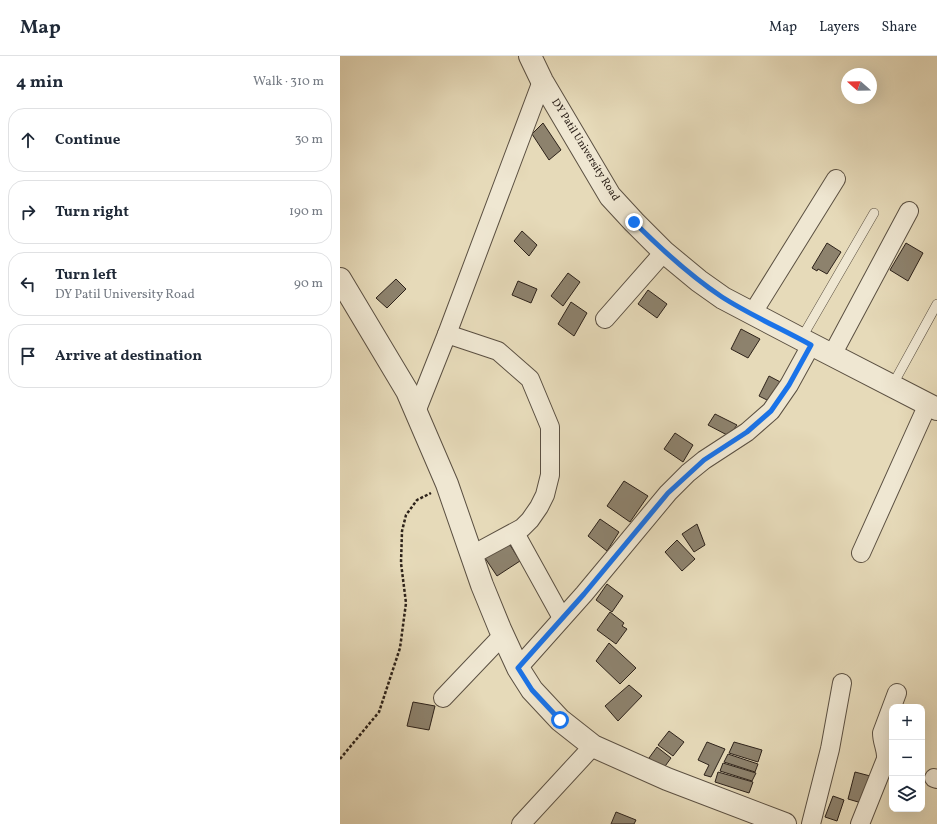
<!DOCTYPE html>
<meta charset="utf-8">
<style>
:root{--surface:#fff;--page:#f6f6f7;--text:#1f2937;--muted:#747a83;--line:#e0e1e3}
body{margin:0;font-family:Vollkorn,serif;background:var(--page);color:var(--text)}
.controls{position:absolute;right:12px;bottom:12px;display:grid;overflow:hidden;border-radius:8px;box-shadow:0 4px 16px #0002}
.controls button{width:36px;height:36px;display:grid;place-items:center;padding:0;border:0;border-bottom:1px solid var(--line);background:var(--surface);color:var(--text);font:20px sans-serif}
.compass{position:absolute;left:501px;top:12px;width:36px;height:36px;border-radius:50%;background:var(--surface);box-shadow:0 4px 16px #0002;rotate:290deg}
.stop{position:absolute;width:12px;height:12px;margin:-9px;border:3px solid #1a73e8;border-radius:50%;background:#fff}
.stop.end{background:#1a73e8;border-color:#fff;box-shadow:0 1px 4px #0008}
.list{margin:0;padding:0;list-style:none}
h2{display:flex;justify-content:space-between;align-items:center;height:52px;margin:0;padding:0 16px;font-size:17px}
h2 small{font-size:13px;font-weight:400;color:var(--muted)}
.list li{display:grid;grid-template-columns:26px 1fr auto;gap:12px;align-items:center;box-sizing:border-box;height:64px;margin:0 8px 8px;padding:0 8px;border:1px solid var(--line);border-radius:16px}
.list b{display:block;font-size:15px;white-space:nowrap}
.list p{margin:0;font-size:13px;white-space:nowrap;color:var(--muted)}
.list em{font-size:13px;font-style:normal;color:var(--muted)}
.icon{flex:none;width:22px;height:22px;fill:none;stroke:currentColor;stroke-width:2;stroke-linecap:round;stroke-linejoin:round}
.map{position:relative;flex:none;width:597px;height:768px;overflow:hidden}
header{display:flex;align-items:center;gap:24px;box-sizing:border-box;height:56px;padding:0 20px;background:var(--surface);border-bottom:1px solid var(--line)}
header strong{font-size:19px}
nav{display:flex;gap:22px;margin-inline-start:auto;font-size:14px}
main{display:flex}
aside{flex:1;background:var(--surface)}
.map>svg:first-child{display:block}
</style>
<header>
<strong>Map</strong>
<nav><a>Map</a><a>Layers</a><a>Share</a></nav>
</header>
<main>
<aside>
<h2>4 min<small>Walk · 310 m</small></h2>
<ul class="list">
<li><svg class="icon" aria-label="ahead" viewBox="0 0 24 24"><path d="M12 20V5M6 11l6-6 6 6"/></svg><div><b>Continue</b></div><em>30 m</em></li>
<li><svg class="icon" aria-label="right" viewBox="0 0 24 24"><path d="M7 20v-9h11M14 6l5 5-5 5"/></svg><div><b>Turn right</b></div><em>190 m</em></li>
<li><svg class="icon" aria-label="left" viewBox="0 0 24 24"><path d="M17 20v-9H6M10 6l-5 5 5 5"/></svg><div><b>Turn left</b><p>DY Patil University Road</p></div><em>90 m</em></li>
<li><svg class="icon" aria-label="arrive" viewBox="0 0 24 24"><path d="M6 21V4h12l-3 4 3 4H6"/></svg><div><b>Arrive at destination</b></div></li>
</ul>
</aside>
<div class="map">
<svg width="597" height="768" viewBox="0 0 597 768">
<rect width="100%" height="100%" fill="#e6dab9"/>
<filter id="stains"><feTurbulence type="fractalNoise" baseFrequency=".005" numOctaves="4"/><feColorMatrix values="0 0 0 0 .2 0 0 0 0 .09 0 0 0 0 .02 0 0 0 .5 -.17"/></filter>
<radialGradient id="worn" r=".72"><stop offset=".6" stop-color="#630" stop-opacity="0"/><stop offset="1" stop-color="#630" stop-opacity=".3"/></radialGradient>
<g fill="#8d826d" stroke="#2d221a">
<path d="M203 67 221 94 209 104 192 78Z"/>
<path d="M182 175 197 189 189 200 174 185Z"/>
<path d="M487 187 501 196 487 218 478 213 477 215 472 212Z"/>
<path d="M566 187 583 197 568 225 550 214Z"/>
<path d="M228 217 240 226 223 250 211 240Z"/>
<path d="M56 223 66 233 47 252 36 242Z"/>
<path d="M178 225 197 233 191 247 172 239Z"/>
<path d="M308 234 327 248 317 262 298 248Z"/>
<path d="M231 246 247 257 234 280 218 268Z"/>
<path d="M401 273 420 283 408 302 391 293Z"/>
<path d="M429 320 448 330 437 349 419 340Z"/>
<path d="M375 358 397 369 389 380 368 369Z"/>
<path d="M335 377 353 389 343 406 324 393Z"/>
<path d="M284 425 308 440 290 466 267 450Z"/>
<path d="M260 463 279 476 267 495 248 480Z"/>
<path d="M357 468 365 489 354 496 342 478Z"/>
<path d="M167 484 180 505 157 520 143 499Z"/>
<path d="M337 484 355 503 342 515 325 496Z"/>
<path d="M267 528 283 540 272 556 256 544Z"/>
<path d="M270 556 284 567 282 570 287 573 276 588 257 574Z"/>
<path d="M269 587 296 612 280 628 256 605Z"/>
<path d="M289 629 302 640 278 665 265 650Z"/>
<path d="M73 646 95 650 89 674 67 670Z"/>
<path d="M329 675 344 686 333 700 318 689Z"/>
<path d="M367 686 385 693 371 721 364 719 369 709 358 704Z"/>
<path d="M394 686 422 694 418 706 389 697Z"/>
<path d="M317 691 331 702 323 713 309 702Z"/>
<path d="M388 698 418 708 415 716 384 706Z"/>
<path d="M383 707 416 717 412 725 380 715Z"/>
<path d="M378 716 413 726 409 737 375 726Z"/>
<path d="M515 716 534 721 525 748 508 743Z"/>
<path d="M493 740 504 744 497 765 485 761Z"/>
<path d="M276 756 296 764 294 768H271Z"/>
</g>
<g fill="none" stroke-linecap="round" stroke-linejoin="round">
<defs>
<g id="service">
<path d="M461 283 534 157"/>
<path d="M552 330 597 248"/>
</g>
<g id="minor">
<path d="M412 258 496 123"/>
<path d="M265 263 324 196"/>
<path d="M107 278 158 295 190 323 210 371V419L205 439 199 451 190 464 182 472 132 499"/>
<path d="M492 299 569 155"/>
<path d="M76 356 107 278 202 25"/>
<path d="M175 477 222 562"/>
<path d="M521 497 588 348"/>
<path d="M178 612 244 538 328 437 348 417 364 404 407 376 431 355 449 329 471 289"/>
<path d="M103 642 163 579"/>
<path d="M594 722 597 723"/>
<path d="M181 768 253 690"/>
<path d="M471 768 490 693 502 627"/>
<path d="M520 768 546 703C547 694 542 687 542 677L557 637"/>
</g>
<g id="tertiary">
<path d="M190 0 202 25 270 140 294 166 324 196 359 225 383 242 461 283 597 353"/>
<path d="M0 223 67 335 107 428 142 529 160 573 178 612 192 634 220 664 253 690 327 723 445 768"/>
</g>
</defs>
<use href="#service" stroke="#5b5042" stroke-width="10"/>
<use href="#minor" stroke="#5b5042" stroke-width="20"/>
<use href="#tertiary" stroke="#5b5042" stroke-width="24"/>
<path stroke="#2d221a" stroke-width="2.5" stroke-dasharray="3 2" stroke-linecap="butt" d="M0 703 39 656 60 592 66 547 61 507 62 475 66 459 77 444 91 437"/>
<use href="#service" stroke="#efe7d2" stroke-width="9"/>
<use href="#minor" stroke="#efe7d2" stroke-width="18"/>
<use href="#tertiary" stroke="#efe7d2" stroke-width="22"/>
</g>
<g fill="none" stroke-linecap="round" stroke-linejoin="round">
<path stroke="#1a73e8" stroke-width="5" d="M220 664 192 634 178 612 244 538 328 437 364 404 407 376 431 355 449 329 471 289C442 273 410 259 382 241 349 219 322 194 294 166"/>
</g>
<g text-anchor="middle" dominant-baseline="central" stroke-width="3" stroke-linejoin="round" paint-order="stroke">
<g font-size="11" fill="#2d221a" stroke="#efe7d2">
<text transform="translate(245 94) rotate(58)">DY Patil University Road</text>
</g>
</g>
<rect width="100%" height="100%" filter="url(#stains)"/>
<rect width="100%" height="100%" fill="url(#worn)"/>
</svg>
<div class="controls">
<button>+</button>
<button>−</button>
<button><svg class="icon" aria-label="layers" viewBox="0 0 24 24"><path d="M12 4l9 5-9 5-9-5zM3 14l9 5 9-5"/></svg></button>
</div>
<svg class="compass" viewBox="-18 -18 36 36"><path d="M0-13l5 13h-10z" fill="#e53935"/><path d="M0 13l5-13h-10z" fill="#747a83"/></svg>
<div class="stop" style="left:220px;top:664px"></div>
<div class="stop end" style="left:294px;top:166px"></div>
</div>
</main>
